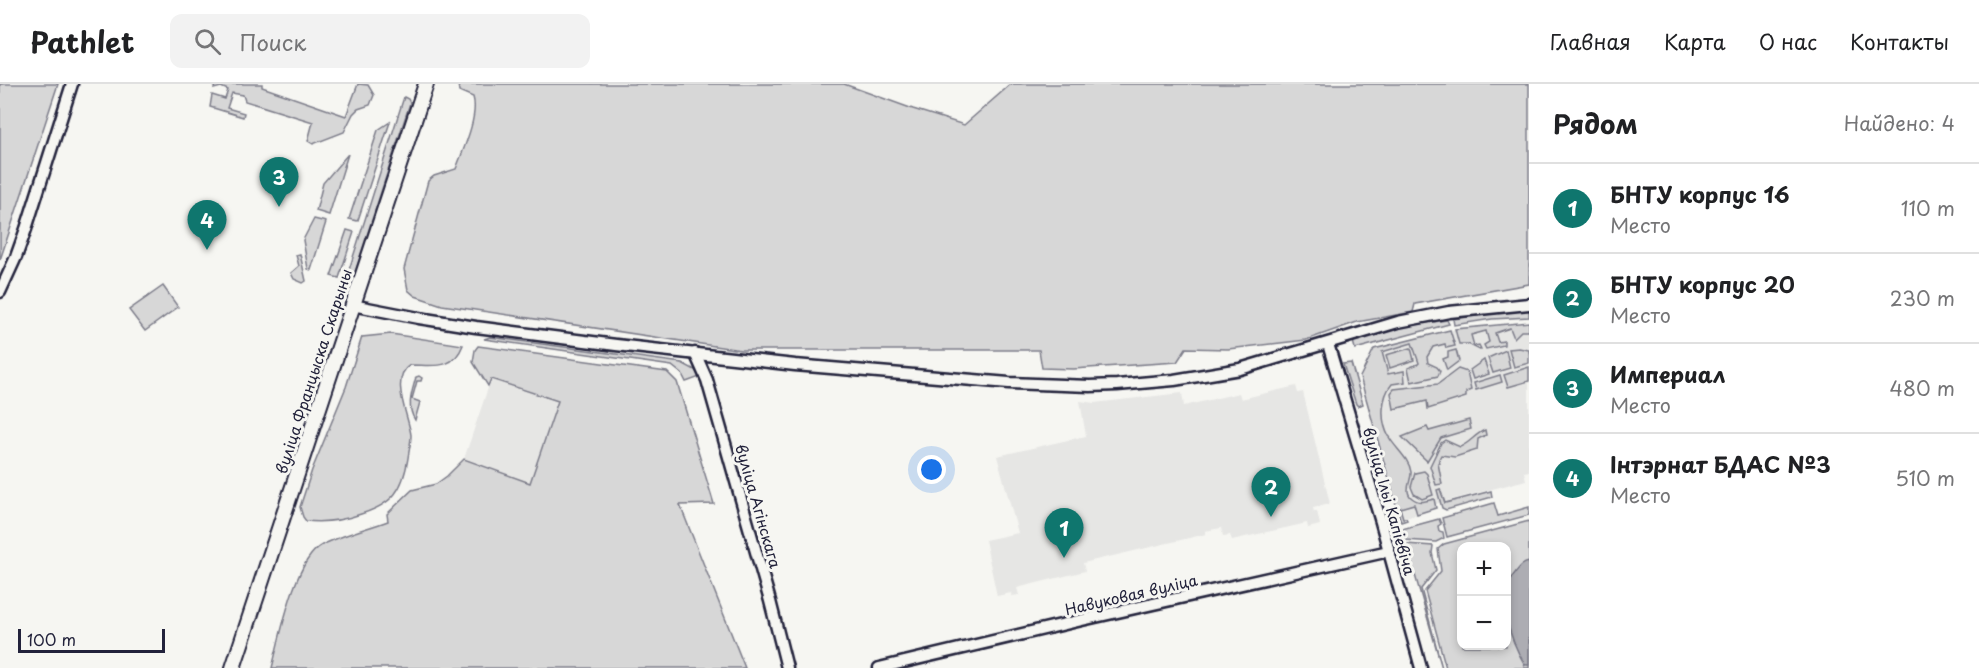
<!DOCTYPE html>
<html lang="ru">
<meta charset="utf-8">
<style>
:root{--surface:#fff;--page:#f2f2f2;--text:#202124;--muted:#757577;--line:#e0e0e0;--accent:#0f766e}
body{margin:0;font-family:"Playpen Sans",sans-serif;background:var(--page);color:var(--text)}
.controls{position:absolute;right:18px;bottom:18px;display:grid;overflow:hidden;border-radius:12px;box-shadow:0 3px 9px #0003}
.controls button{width:54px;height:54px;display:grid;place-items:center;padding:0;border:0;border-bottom:2px solid var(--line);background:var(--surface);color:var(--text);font:30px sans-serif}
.scale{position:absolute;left:18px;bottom:15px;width:147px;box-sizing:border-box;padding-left:6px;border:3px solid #22223b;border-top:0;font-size:16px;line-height:21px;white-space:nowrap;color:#22223b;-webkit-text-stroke:4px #f6f6f2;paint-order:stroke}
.you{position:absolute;left:932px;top:386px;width:21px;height:21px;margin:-15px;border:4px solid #fff;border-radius:50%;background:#1a73e8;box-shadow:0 0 0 9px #1a73e833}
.badge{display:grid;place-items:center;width:39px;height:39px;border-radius:50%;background:var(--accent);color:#fff;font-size:20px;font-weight:700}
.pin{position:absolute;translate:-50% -50px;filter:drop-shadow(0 2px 3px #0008)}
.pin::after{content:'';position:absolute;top:32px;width:21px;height:18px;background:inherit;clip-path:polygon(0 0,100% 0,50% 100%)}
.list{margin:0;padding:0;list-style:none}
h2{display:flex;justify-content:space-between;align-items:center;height:78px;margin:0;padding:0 24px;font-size:26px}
h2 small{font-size:20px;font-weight:400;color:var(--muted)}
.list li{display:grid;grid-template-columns:39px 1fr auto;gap:18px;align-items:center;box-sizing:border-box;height:90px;padding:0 24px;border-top:2px solid var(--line)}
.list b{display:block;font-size:22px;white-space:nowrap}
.list p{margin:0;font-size:20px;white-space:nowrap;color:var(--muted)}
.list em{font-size:20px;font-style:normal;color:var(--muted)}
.icon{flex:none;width:33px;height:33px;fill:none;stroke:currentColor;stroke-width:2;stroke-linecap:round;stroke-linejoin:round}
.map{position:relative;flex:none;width:1529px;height:584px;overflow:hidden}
header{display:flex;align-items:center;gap:36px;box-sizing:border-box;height:84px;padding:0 30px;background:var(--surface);border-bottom:2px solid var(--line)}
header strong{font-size:28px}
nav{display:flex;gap:33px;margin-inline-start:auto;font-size:21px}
.search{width:420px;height:54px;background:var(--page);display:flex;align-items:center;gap:15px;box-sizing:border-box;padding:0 21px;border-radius:12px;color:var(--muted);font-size:22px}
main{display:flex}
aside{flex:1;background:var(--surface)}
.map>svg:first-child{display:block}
</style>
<header>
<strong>Pathlet</strong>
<div class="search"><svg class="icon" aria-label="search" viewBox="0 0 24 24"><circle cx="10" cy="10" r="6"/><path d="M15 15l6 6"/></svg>Поиск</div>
<nav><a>Главная</a><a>Карта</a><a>О нас</a><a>Контакты</a></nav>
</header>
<main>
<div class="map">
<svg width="1529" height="584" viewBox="0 0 1529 584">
<rect width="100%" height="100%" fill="#f6f6f2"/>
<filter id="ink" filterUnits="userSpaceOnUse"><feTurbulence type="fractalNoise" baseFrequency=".0167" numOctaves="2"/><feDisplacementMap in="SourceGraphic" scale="12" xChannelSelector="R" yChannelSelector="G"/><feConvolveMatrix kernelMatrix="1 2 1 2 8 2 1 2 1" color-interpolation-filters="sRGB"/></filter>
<g filter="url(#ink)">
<g fill="#e6e6e4">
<path d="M1529 238V387L1524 388 1526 396 1436 420V424L1403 435 1364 290 1378 265 1418 253 1452 246Z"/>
<path d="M491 295 558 317 530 399 464 375Z"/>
<path d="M1296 302 1298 309 1303 308 1330 420 1313 424 1314 428 1317 427 1320 441 1308 444 1307 439 1232 456 1230 451 1223 452 1221 444 1205 447 1206 450 1083 479 1085 487 1017 504 1019 511 1012 512 1011 509 997 512 985 456 1018 449 997 372 1086 352 1080 317 1094 319 1182 309 1184 322 1239 309 1241 315Z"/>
</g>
<g fill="#d7d7d7" stroke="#7c7c89" stroke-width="1.5" fill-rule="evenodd">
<path d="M0 0H58L0 176Z"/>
<path d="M215 0H262V3L346 32 358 0 368 1 374 11 370 21 358 25 353 30 344 48 313 60 308 57 313 38 245 17 243 11 232 9 227 24 244 29 243 33 210 23 212 11 225 15 228 6 221 3 214 5Z"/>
<path d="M458 0H844L913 25 964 41 1011 0H1529V200L1415 220 1413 228 1357 238 1306 256 1228 265 1186 264 1177 278 1073 285 1042 284 1039 266H741L442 221 415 212 408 206 404 185 428 97 434 92 456 85C463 66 479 32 473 13L459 7Z"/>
<path d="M404 13 408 15 410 19 355 188 348 189Z"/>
<path d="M390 38 358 136 357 137 349 135 378 46Z"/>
<path d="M348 70 329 131 316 127 323 99Z"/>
<path d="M314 135 326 138 311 186 308 185 303 156Z"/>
<path d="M347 146 354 148 339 194 331 192Z"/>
<path d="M300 170 306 197 303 199 294 195 291 189 299 182 296 171Z"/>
<path d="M163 202 178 223 145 247 129 226Z"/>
<path d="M1529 225V233L1492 235 1454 241 1453 235Z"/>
<path d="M1447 236 1449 240 1355 265 1353 257 1405 242Z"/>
<path d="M1529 238V247H1521L1514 254 1510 244 1495 249 1498 258 1504 257V261L1486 265 1484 261 1489 258 1486 247 1471 251 1474 262 1479 261 1481 265 1480 266 1468 260H1459L1455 245Z"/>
<path d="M1450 246 1455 262 1446 264 1445 260 1433 263 1427 273 1428 279 1437 283 1440 287 1438 292 1411 298 1408 284 1418 280 1419 279 1412 259 1382 268 1388 290 1404 287 1405 298 1392 300C1381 313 1380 337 1389 353 1395 364 1409 374 1411 388 1412 396 1403 407 1412 414 1419 420 1426 417 1434 415L1436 424 1417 430 1414 420 1400 424 1403 434H1406L1407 436 1401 438 1360 293 1374 265Z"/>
<path d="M391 250 463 261C453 287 434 281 410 281 389 294 409 333 411 351 411 359 409 366 408 374 403 406 393 420 361 430 344 436 325 439 306 437L303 433 300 423 312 386 346 303 362 253Z"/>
<path d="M490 253 682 279 695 286 700 293 686 298 682 290 672 282 484 255Z"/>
<path d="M478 262 667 288 677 298 714 420 680 421 745 584H272C280 554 294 476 322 461 342 451 366 445 388 437L387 430 412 406 436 400 447 392 464 375 530 399 558 317 491 295 488 302 473 278 475 266Z"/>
<path d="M1411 264 1414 276 1390 284 1386 271Z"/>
<path d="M1519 264 1529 266V279L1514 283 1509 265Z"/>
<path d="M1456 266 1459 277 1447 286 1443 275 1448 273V268Z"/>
<path d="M1506 266 1510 284 1493 289 1488 274Z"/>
<path d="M1484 276 1489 290 1473 295 1470 286Z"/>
<path d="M1351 279 1363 320 1358 322 1356 320 1343 280Z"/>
<path d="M1529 283V297L1508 303 1504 291Z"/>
<path d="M1458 285 1467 288 1471 306 1466 308V313L1428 325 1427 317 1394 325 1391 309 1394 305 1438 300Z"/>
<path d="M1500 291 1502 298 1476 306 1474 299Z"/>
<path d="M419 292 422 294 421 297H417L412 315 420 318 415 336C406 322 412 308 416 293Z"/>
<path d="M1469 336 1471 345 1441 354 1427 377 1402 353 1427 343 1429 347Z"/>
<path d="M1485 346 1486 351 1478 355 1477 366 1455 373 1441 371 1439 375 1440 379H1438L1442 400 1436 401 1430 382 1441 359 1445 356 1460 363C1470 359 1475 350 1485 346Z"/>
<path d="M1424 387 1427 390 1433 411 1422 415 1414 410 1411 403 1415 389Z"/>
<path d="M1440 405 1445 419 1491 407 1492 413 1446 426 1442 424 1437 406Z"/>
<path d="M1494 419 1498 432 1529 423V431L1447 453 1442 434Z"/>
<path d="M1439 435 1441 440 1438 442 1439 447 1443 448 1444 454 1436 458 1405 456 1402 445Z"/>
<path d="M1529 437V584H1446L1425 507 1441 487 1438 465 1444 460ZM1462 462H1506V562H1462Z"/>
<path d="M1406 460 1433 462 1432 469 1436 486 1421 505 1442 584Z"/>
</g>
<path fill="#adadb3" stroke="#757583" stroke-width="1.5" d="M1529 478V581H1525C1511 557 1494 514 1515 489 1519 484 1522 479 1529 478Z"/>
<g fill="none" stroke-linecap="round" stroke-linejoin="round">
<defs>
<g id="minor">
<path d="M0 208 16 173 26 145 72 0"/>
<path d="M352 221 419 234 476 243 616 261 795 281 1009 299 1090 302 1117 301 1174 296 1240 285 1398 238 1449 228 1529 220"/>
<path d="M1328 260 1381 438 1421 584"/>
<path d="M695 269 707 296 770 517 787 584"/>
<path d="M879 584 1082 536 1389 467"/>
</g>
<path id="secondary" d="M233 584 426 0"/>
</defs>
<use href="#minor" stroke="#22223b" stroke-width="15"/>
<use href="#secondary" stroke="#22223b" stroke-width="18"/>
<use href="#minor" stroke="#f6f6f2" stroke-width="10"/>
<use href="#secondary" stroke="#f6f6f2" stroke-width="14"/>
</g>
</g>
<g text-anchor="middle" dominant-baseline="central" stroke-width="6" stroke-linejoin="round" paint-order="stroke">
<g font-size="15" fill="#22223b" stroke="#f6f6f2">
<text transform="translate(313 287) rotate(-72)">вуліца Францыска Скарыны</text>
<text transform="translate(1390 417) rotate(74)">вуліца Ільі Капіевіча</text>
<text transform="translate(759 422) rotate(74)">вуліца Агінскага</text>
<text transform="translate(1131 510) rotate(-13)">Навуковая вуліца</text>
</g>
</g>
</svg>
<div class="controls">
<button>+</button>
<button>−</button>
</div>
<div class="scale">100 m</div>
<div class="you"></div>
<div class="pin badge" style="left:1064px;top:474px">1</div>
<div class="pin badge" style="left:1271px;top:433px">2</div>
<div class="pin badge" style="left:279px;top:123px">3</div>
<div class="pin badge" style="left:207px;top:166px">4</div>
</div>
<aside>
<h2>Рядом<small>Найдено: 4</small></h2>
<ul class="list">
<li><span class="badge">1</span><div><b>БНТУ корпус 16</b><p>Место</p></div><em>110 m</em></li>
<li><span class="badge">2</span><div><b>БНТУ корпус 20</b><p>Место</p></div><em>230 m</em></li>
<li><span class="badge">3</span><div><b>Империал</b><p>Место</p></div><em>480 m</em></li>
<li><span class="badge">4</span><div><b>Інтэрнат БДАС №3</b><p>Место</p></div><em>510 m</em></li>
</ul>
</aside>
</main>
